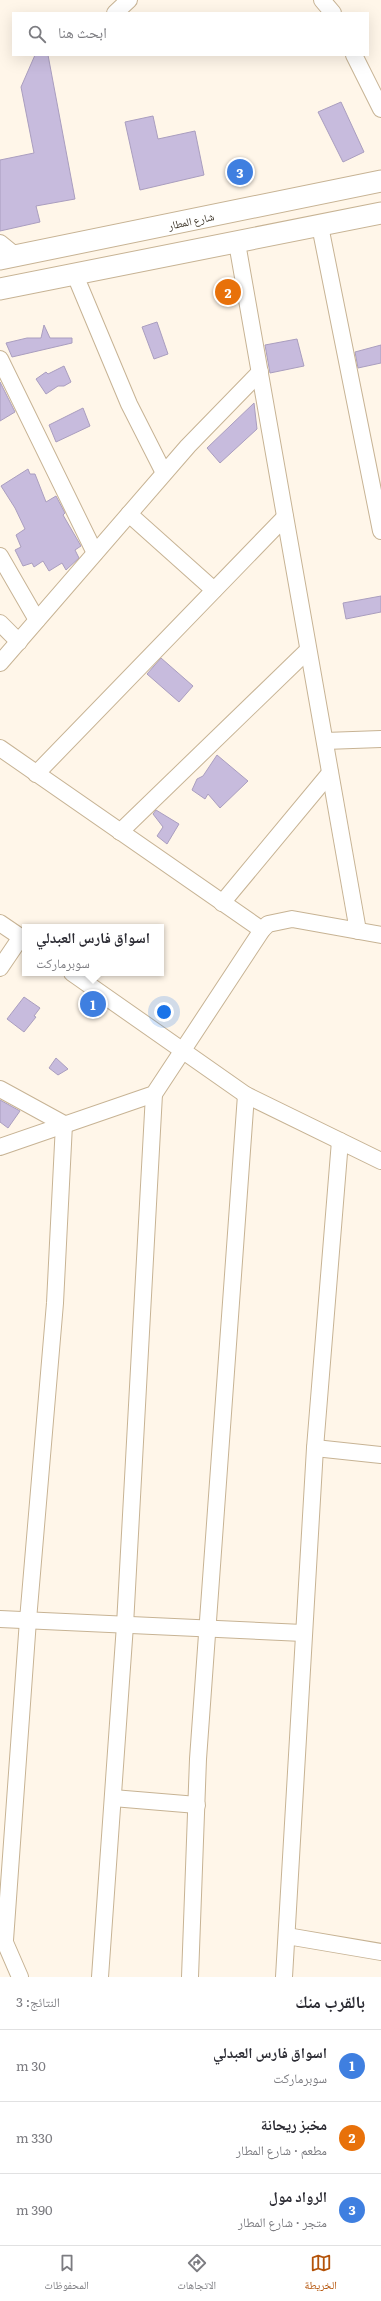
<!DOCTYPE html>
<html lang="ar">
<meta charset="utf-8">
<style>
:root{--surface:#fff;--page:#f7f7f7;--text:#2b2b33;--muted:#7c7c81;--line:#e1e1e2;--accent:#b45309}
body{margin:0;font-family:Literata,"Noto Naskh Arabic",serif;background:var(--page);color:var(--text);direction:rtl}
.you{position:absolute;left:164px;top:1012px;width:14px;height:14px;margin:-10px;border:3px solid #fff;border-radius:50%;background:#1a73e8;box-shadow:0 0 0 6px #1a73e833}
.badge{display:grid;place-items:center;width:26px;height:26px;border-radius:50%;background:var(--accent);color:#fff;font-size:13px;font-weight:700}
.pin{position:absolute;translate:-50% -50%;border:2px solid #fff;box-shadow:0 1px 4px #0006}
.popup{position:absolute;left:22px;top:924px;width:142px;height:52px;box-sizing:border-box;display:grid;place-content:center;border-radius:0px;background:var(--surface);filter:drop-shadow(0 1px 3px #0005);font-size:13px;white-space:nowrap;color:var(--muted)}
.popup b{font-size:15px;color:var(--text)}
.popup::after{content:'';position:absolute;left:50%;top:100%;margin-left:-8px;border:8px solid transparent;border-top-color:var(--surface)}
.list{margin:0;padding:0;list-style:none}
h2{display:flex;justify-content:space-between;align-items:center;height:52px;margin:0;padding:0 16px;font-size:17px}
h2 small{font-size:13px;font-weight:400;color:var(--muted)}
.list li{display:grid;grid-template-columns:26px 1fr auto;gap:12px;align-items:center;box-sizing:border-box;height:72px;padding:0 16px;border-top:1px solid var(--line)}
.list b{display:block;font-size:15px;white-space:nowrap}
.list p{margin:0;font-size:13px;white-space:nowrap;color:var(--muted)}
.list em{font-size:13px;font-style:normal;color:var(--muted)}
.icon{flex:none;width:22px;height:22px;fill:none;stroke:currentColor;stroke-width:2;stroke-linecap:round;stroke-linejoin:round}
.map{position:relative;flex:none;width:381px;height:1977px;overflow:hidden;direction:ltr}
.search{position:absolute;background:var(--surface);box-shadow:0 4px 16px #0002;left:12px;right:12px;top:12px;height:44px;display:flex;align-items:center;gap:10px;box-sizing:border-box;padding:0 14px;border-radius:0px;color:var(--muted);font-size:15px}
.sheet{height:268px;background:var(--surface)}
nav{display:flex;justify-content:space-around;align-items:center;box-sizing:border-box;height:56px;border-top:1px solid var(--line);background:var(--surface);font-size:11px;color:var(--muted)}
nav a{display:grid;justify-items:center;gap:2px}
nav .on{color:var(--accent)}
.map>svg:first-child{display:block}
</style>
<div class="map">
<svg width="381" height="1977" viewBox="0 0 381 1977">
<rect width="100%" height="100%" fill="#fff6e9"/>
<g fill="#c7bbdd" stroke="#aa9ebf">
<path d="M35 55H48L75 199 36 206 40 222 0 231V160L34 153 21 87Z"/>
<path d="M341 102 364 152 343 162 318 112Z"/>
<path d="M153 116 158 139 195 131 204 175 140 190 125 122Z"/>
<path d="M157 322 168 354 154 359 142 327Z"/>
<path d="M44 325 50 338H72V343L12 357 6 343 27 338H41Z"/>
<path d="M297 339 304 366 270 373 265 345Z"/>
<path d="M381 345V363L358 368 355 352Z"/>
<path d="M64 366 71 382 64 386H58L46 394 36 379 46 372 48 374Z"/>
<path d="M0 382 15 412 0 421Z"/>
<path d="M254 403 257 429 220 463 207 448Z"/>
<path d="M83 408 90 426 56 442 49 425Z"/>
<path d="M28 469 30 474H35L46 502 56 496 65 513 63 515 81 546 75 550 79 558 66 570 62 563 49 571 43 561 34 567 32 563 23 566 15 550 21 547 16 535 25 529 15 508 1 486Z"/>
<path d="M381 596V612L346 619 343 603Z"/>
<path d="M161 658 193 686 179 702 147 674Z"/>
<path d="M217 755 248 781 220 808 208 794 205 799 192 790 197 779 203 776Z"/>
<path d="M156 810 179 824 167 844 157 836 163 827 153 814Z"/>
<path d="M24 997 40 1008 34 1016 36 1017 24 1032 7 1019Z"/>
<path d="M56 1058 68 1069 58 1075 49 1068Z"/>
<path d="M0 1100 20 1111 8 1128 0 1122Z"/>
</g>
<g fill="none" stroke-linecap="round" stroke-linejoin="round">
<defs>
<g id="minor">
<path d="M322 0 333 13"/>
<path d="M115 13 129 0"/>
<path d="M354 55 381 109"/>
<path d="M320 226 381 531"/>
<path d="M0 243 16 256"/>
<path d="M237 243 358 931"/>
<path d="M75 275 129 404 164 473"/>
<path d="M0 359 95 553"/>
<path d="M129 514 214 590"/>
<path d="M0 556 37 620"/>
<path d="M0 623 19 642"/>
<path d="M0 663 188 446 260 372"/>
<path d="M325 741 381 739"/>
<path d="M0 748 262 930"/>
<path d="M36 774 285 517"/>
<path d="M120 832 308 650"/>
<path d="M222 903 330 773"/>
<path d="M0 923 25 940"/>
<path d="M0 968 21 937"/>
<path d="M72 973 246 1095 381 1161"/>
<path d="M0 1089 64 1124 55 1303 28 1620 5 1940"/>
<path d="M0 1147 154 1094 262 930 268 924 292 919 381 935"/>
<path d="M315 1448 381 1455"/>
<path d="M0 1619 303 1633"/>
<path d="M113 1798 197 1805"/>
<path d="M0 1931 20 1977"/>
<path d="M287 1936 381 1952"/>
<path d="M100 1977 125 1625 154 1094"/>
<path d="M190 1977 198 1759 246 1095"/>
<path d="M284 1977 315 1448 340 1141"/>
</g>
<g id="major">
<path d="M0 259 381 181"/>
<path d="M0 289 381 213"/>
</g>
</defs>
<use href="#minor" stroke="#c7b394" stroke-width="18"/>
<use href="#major" stroke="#c7b394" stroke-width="23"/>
<use href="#minor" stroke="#fff" stroke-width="16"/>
<use href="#major" stroke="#fff" stroke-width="21"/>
</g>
<g text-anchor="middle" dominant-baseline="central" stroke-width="3" stroke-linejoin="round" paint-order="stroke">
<g font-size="11" fill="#383023" stroke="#fff">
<text transform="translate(191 220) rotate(-12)">شارع المطار</text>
</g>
</g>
</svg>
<div class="you"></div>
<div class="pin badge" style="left:93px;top:1004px;background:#3f7fe0">1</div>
<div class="popup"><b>اسواق فارس العبدلي</b>سوبرماركت</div>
<div class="pin badge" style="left:228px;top:292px;background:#e8710a">2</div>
<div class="pin badge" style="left:240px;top:172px;background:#3f7fe0">3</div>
<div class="search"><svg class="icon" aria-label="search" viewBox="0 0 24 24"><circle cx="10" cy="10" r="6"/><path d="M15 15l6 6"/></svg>ابحث هنا</div>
</div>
<section class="sheet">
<h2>بالقرب منك<small>النتائج: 3</small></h2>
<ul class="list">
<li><span class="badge" style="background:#3f7fe0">1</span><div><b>اسواق فارس العبدلي</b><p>سوبرماركت</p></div><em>30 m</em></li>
<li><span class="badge" style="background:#e8710a">2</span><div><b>مخبز ريحانة</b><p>مطعم · شارع المطار</p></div><em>330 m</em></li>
<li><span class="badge" style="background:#3f7fe0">3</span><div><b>الرواد مول</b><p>متجر · شارع المطار</p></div><em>390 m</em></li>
</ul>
</section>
<nav>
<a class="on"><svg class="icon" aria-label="map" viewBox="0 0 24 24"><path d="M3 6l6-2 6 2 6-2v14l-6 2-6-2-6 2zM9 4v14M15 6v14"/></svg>الخريطة</a>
<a><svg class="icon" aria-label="directions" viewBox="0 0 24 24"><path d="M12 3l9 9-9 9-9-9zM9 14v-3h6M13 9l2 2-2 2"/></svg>الاتجاهات</a>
<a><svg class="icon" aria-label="saved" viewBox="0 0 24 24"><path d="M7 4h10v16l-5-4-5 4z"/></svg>المحفوظات</a>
</nav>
